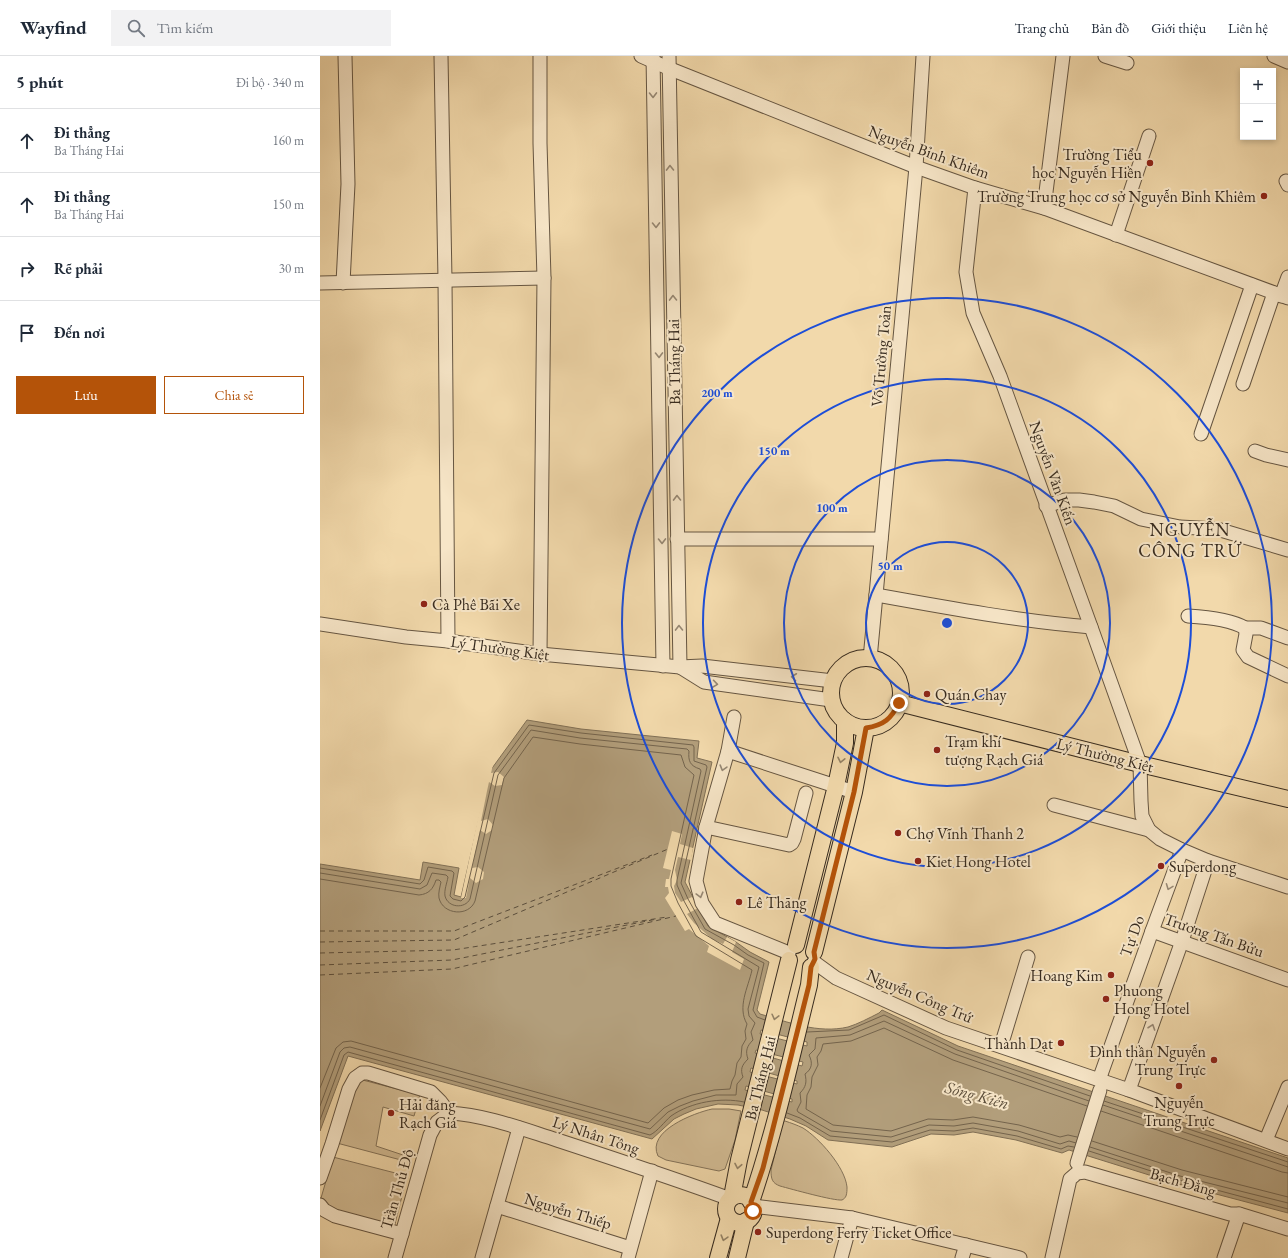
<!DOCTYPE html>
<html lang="vi">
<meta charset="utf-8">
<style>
:root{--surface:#fff;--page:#f2f2f3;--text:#1f2937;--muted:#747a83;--line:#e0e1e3;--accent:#b45309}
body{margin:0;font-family:"EB Garamond",serif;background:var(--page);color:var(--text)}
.controls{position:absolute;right:12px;top:12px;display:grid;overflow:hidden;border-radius:0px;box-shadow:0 2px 6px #0003}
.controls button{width:36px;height:36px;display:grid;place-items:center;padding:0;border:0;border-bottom:1px solid var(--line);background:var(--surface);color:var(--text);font:20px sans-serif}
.stop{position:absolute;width:12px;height:12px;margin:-9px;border:3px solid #b45309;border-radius:50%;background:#fff}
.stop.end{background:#b45309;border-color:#fff;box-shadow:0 1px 4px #0008}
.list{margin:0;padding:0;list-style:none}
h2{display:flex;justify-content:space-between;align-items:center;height:52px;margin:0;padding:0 16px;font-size:17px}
h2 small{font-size:13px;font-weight:400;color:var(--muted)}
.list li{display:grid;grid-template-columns:26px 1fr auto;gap:12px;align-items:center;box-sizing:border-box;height:64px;padding:0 16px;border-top:1px solid var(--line)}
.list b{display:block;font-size:15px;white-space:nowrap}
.list p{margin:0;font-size:13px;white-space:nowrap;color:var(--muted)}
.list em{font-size:13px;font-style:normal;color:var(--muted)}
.actions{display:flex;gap:8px;padding:12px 16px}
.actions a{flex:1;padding:9px 0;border:1px solid var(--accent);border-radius:0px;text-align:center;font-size:14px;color:var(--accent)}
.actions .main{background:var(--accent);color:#fff}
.icon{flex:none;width:22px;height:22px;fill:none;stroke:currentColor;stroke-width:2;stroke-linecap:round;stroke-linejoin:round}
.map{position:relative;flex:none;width:968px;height:1202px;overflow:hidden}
header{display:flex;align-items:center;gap:24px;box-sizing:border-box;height:56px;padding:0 20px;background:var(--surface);border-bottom:1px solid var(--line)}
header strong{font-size:19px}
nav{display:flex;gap:22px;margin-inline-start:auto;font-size:14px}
.search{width:280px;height:36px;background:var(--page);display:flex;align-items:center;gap:10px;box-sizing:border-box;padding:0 14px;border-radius:0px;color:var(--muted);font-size:15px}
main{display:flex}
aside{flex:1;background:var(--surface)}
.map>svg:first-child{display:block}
</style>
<header>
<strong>Wayfind</strong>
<div class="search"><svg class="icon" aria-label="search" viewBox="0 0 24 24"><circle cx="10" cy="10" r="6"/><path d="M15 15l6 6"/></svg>Tìm kiếm</div>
<nav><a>Trang chủ</a><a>Bản đồ</a><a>Giới thiệu</a><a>Liên hệ</a></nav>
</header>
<main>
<aside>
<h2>5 phút<small>Đi bộ · 340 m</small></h2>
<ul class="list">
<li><svg class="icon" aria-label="ahead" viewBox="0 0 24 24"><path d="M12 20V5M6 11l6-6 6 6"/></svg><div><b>Đi thẳng</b><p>Ba Tháng Hai</p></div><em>160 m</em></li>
<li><svg class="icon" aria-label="ahead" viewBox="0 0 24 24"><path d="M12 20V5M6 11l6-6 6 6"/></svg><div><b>Đi thẳng</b><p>Ba Tháng Hai</p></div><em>150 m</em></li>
<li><svg class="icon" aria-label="right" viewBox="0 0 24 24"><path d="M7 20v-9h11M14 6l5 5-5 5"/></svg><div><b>Rẽ phải</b></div><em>30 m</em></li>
<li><svg class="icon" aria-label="arrive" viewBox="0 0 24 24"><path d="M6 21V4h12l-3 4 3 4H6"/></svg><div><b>Đến nơi</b></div></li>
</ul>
<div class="actions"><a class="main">Lưu</a><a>Chia sẻ</a></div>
</aside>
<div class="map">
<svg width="968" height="1202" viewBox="0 0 968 1202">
<rect width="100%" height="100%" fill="#f2d9ab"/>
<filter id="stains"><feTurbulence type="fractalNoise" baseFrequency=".005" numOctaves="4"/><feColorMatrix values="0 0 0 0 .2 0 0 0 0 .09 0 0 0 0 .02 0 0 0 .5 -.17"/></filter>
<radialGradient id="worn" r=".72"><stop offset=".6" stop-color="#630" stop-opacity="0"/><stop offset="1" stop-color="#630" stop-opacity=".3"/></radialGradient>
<g fill="#d2bb93" stroke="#847359">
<path d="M35 1022 100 1039 94 1060 63 1051 56 1090 83 1099 81 1104 13 1086Z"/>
<path d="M392 1053H409L421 1055 415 1084 405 1113 399 1115 394 1114 346 1104 338 1100C326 1075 374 1057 392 1053Z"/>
<path d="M463 1065H465C471 1067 477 1069 483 1072 499 1082 525 1111 527 1131 527 1134 527 1137 526 1140 525 1142 524 1143 522 1144 514 1145 471 1133 460 1130 452 1127 451 1123 451 1114Z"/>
<path d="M13 1101 87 1120 74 1172 7 1153 3 1148 1 1142Z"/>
</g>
<path fill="#b29e7b" stroke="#817056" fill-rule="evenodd" d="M207 664 261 673 379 685 377 702 392 706 365 826 388 870 416 886 430 896 449 906 437 954 440 958C468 966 498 978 528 971 538 968 549 962 559 957L562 954 638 990 968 1102V1157L858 1128 749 1094 742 1097 696 1084 653 1076 634 1079 611 1078 572 1091 508 1084 486 1070 470 1063 442 1054 418 1049 398 1048 376 1053 364 1058 354 1063 332 1083 28 1000 0 1075V808L100 824 103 806 139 812 134 839 141 841 170 715ZM441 974 487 986V990L440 978ZM436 994 483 1006 482 1010 435 997ZM431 1012 477 1025V1028L430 1016ZM426 1030 472 1043V1046L425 1034Z"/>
<g fill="#f2d9ab">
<path d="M173 709 171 717 178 716 184 721 182 729 175 730 169 726 167 735 161 765 168 763 173 769 172 774 166 778 160 774 152 812 158 811 164 816 163 823 156 827 150 822 146 842H141L168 715Z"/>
<path d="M352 775 362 778 360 788 373 792 371 804 358 801 355 814 357 824 354 830 355 837 361 846 372 841 378 852 367 858 374 867 392 883 403 888 407 881 416 886 412 896 424 903 420 914 387 896 389 890 369 873 365 875 345 842 349 837 348 831H345L346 823H349L351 814 343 812Z"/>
</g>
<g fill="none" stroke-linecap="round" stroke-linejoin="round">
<g stroke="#74644d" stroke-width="1">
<path d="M0 812 100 828 104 824 108 811 132 815 134 817 130 840 133 843 141 845 145 841 174 717 209 669 261 677 373 689 374 691V705L386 709 387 711 361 827 368 843 385 873 414 889 428 899 444 907 433 954 437 961 445 964"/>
<path d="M0 817 100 833 107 829 112 817 126 819 128 821C127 827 124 834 125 840 128 852 145 853 150 843L178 719 211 674 260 682 367 693 369 695C368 705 370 710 380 713L381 715 357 824V829L364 845 381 876 439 911 428 953 429 960 435 967 431 976 433 984C427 990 425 995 428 1003 422 1009 420 1013 423 1021L417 1028 416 1039H396L373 1045 360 1050 348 1056 330 1073 30 991 24 992 20 996 0 1050"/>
<path d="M0 823 99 839C109 838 113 833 116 824H119L121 826C120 831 118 837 119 842 123 859 149 861 155 845L184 722 213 681 260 688 361 699 365 711 374 719 351 823V830L358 847 376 880 432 914C428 932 417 951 427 968L425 975 426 983 422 990 421 1001 417 1007 415 1019 412 1025 410 1033 394 1034 372 1039 358 1044 344 1052 328 1067 31 985 23 986 16 992 0 1032"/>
<path d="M487 976 529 974 564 959 637 994 770 1040"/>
<path d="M784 1045 968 1106"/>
<path d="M783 1049 968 1111"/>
<path d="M781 1055 962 1116 968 1117"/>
<path d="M467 1057 480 1062 510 1080 572 1086 610 1074 634 1075 653 1072 697 1080 741 1093 748 1090 754 1091"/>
<path d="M0 1064 24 999 28 996 330 1079C338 1075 344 1066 351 1060 371 1046 401 1041 424 1046"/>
<path d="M757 1081 748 1079 740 1081 699 1069 653 1061 633 1064 608 1063 571 1075 513 1069 486 1053 487 1039 491 1031 492 1021 498 1009 497 1001 501 995 503 988 531 985 564 972 633 1004 767 1050"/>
<path d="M772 1085 862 1114 968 1141"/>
<path d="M756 1087 749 1085 740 1088 698 1075 653 1067 634 1070 609 1069 571 1081 511 1075 478 1056 477 1054 481 1046 480 1037C486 1031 487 1026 485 1018 492 1013 493 1007 489 999L495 993 496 982 530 979 564 965 635 998 769 1045"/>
<path d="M770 1091 860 1120 968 1147"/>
<path d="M769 1095 859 1124 968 1153"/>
</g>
<g stroke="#5c4e3b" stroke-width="1" stroke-dasharray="5 4" stroke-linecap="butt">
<path d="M0 875H134L332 799"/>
<path d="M0 886 134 884 348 793"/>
<path d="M0 897 133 894 347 861"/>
<path d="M0 909 132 904 337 863"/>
<path d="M0 919 132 913 356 860"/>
</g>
<defs>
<g id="minor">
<path d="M121 0 125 224 128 585"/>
<path d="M220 0V87L224 222 220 598"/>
<path d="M321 0 348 12 596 111 655 132 724 152 968 242"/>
<path d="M333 0 343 610"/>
<path d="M349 0 360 611"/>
<path d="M785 0 807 7"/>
<path d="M954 0 968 6"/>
<path d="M966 125 968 129"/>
<path d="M655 132 646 216 653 257 680 320 771 571 820 708 821 745 822 760 829 774 840 783 862 794 888 805 968 831"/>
<path d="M724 152 743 0"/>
<path d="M796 179 829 80"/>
<path d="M0 227 224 222"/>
<path d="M23 227 28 128 25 0"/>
<path d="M961 240 968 221"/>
<path d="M923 328 954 237"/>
<path d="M881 378 932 229"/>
<path d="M935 395 946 399 968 404"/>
<path d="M726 450 745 444H759L774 446 794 450 821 463 860 471 897 473 968 494"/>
<path d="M357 483H561"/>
<path d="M556 539C628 552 699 565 771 571"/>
<path d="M868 560C886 561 910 563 925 572L926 578 923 594 928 601 968 620"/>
<path d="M0 568 86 581 128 585 220 598 360 611 382 610 513 625"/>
<path d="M925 572H941L968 582"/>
<path d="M550 603 596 111 603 0"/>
<path d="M360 611 384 626 511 644"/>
<path d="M414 661 408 695 386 771 376 825 382 847 395 867 469 897"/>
<path d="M408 695 534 736"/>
<path d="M734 749 829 774"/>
<path d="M386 771 469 789 472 787 474 783 486 737"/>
<path d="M832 875 968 924"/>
<path d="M494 906 516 922 626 972 809 1034 968 1093"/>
<path d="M681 990 708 901"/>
<path d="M779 1024 832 875 862 794"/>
<path d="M809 1034 862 885 888 805"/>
<path d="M129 1057C166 1059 202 1073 237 1084 295 1103 353 1122 410 1143"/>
<path d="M946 1084 968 1031"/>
<path d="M757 1107 780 1034"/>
<path d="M0 1122 12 1088 29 1033 35 1022 42 1017H48L111 1036 120 1045 129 1057"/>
<path d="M0 1149 4 1154 15 1160 82 1178"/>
<path d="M177 1150 310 1192"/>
<path d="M433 1150 532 1162 700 1202"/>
<path d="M75 1202 110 1079 117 1066 129 1057"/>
<path d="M162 1202 199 1072"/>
<path d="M308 1202 332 1115"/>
<path d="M521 1202 532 1162"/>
<path d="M642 1202 646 1189"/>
<path d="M732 1202 750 1123 757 1117 765 1116 910 1158H919L968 1173"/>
<path d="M904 1202 919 1158"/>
</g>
<g id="major">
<circle cx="546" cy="637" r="35"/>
<path d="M579 647 820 708 968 743"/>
<path d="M476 889 516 730 525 687V665"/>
<path d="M494 896 534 736 546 672"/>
<circle cx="420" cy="1153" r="14"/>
<path d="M412 1141 419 1104 469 904"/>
<path d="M431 1146C455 1075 471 1002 489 929L491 911"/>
<path d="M398 1202 409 1162"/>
<path d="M417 1202 426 1165"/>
</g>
</defs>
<use href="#minor" stroke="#665642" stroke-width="15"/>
<use href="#major" stroke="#372b1f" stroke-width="18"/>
<use href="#minor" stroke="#f7e6c8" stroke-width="13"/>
<use href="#major" stroke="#f2d9ab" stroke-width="16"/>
</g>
<defs><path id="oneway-chevron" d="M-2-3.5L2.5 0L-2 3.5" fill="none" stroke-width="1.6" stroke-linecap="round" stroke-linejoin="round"/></defs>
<g stroke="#978874">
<use href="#oneway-chevron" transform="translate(333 39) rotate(89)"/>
<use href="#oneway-chevron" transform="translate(350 112) rotate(-91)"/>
<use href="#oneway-chevron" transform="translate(336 169) rotate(89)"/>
<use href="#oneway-chevron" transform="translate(353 242) rotate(-91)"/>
<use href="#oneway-chevron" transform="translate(339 299) rotate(89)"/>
<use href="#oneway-chevron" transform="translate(357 442) rotate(-91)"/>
<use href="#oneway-chevron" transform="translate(342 485) rotate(89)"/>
<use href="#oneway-chevron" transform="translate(359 572) rotate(-91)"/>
<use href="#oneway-chevron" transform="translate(474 621) rotate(-173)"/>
<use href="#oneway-chevron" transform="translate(395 628) rotate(8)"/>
<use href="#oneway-chevron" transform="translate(403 712) rotate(106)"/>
<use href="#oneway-chevron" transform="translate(849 831) rotate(111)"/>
<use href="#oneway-chevron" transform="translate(380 839) rotate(75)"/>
<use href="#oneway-chevron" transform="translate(832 971) rotate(-71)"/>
</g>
<g stroke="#948265">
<use href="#oneway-chevron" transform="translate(521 704) rotate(102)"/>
<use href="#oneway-chevron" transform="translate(455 961) rotate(104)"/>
<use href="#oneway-chevron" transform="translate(418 1110) rotate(101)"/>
<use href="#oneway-chevron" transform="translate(404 1182) rotate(106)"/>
</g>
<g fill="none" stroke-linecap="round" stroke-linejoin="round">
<path stroke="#b45309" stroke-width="5" d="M433 1155V1150L431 1146 443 1112 489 929 491 911 495 903 494 896 534 736 546 672C564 669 571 663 579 647"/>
</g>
<g fill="none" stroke="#1d4ed8" stroke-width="2">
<circle cx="627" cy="567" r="81"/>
<circle cx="627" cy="567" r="163"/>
<circle cx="627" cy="567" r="244"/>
<circle cx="627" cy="567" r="325"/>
</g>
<g fill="#8f2418" stroke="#f7e6c8" stroke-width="1.5">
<circle cx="830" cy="107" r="4"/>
<circle cx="944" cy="140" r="4"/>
<circle cx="104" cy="548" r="4"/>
<circle cx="607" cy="638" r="4"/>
<circle cx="617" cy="694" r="4"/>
<circle cx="578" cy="777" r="4"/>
<circle cx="598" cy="805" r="4"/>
<circle cx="841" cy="810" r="4"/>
<circle cx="419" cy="846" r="4"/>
<circle cx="791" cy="919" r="4"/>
<circle cx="786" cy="943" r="4"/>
<circle cx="741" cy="987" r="4"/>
<circle cx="894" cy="1004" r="4"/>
<circle cx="859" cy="1030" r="4"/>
<circle cx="71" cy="1057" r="4"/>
<circle cx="438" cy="1176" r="4"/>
</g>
<g text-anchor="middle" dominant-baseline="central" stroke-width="4" stroke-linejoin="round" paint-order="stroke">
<g font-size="16" fill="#372b1f" stroke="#f7e6c8">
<text transform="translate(609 96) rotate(20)">Nguyễn Bỉnh Khiêm</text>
<text transform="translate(561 300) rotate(-85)">Võ Trường Toản</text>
<text transform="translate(354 306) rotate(-91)">Ba Tháng Hai</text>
<text transform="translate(733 417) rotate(70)">Nguyễn Văn Kiến</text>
<text transform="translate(180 592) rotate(8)">Lý Thường Kiệt</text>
<text transform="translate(785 699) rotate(14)">Lý Thường Kiệt</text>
<text transform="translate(894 879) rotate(19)">Trương Tấn Bửu</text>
<text transform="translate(812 880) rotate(-70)">Tự Do</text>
<text transform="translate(600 940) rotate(23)">Nguyễn Công Trứ</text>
<text transform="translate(440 1022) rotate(-76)">Ba Tháng Hai</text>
<text transform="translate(276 1079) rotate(18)">Lý Nhân Tông</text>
<text transform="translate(863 1126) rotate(16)">Bạch Đằng</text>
<text transform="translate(77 1133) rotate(-74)">Trần Thủ Độ</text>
<text transform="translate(248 1155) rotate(17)">Nguyễn Thiếp</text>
</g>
<g font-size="16" fill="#372b1f" stroke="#f7e6c8" text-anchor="start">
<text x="822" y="98" text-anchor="end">Trường Tiểu<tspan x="822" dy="18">học Nguyễn Hiền</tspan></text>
<text x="936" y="140" text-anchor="end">Trường Trung học cơ sở Nguyễn Bỉnh Khiêm</text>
<text x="112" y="548">Cà Phê Bãi Xe</text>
<text x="615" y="638">Quán Chay</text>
<text x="625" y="685">Trạm khí<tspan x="625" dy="18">tượng Rạch Giá</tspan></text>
<text x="586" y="777">Chợ Vĩnh Thanh 2</text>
<text x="606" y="805">Kiet Hong Hotel</text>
<text x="849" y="810">Superdong</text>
<text x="427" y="846">Lê Thāng</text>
<text x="783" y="919" text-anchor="end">Hoang Kim</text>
<text x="794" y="934">Phuong<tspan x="794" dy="18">Hong Hotel</tspan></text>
<text x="733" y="987" text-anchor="end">Thành Dạt</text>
<text x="886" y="995" text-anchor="end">Đình thần Nguyễn<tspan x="886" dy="18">Trung Trực</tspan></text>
<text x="859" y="1046" text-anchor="middle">Nguyễn<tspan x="859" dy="18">Trung Trực</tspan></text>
<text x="79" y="1048">Hải đăng<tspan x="79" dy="18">Rạch Giá</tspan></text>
<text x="446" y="1176">Superdong Ferry Ticket Office</text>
</g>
<g font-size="17" font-style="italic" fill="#5c4e3b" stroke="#f7e6c8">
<text transform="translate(657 1039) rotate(15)">Sông Kiên</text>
</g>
<g font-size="18" letter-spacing="1" fill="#372b1f" stroke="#f7e6c8">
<text x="870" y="473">NGUYỄN<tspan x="870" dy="21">CÔNG TRỨ</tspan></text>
</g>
</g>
<circle cx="627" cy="567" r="6" fill="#1d4ed8" stroke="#f7e6c8" stroke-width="2"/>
<g font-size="12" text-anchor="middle" font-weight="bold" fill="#1d4ed8" stroke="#f7e6c8" stroke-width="4" stroke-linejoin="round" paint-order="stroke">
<text x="397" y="341">200 m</text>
<text x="454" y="399">150 m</text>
<text x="512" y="456">100 m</text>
<text x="570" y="514">50 m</text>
</g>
<rect width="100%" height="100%" filter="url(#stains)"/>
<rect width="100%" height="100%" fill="url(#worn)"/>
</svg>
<div class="controls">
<button>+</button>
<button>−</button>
</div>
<div class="stop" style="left:433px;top:1155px"></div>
<div class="stop end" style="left:579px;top:647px"></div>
</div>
</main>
